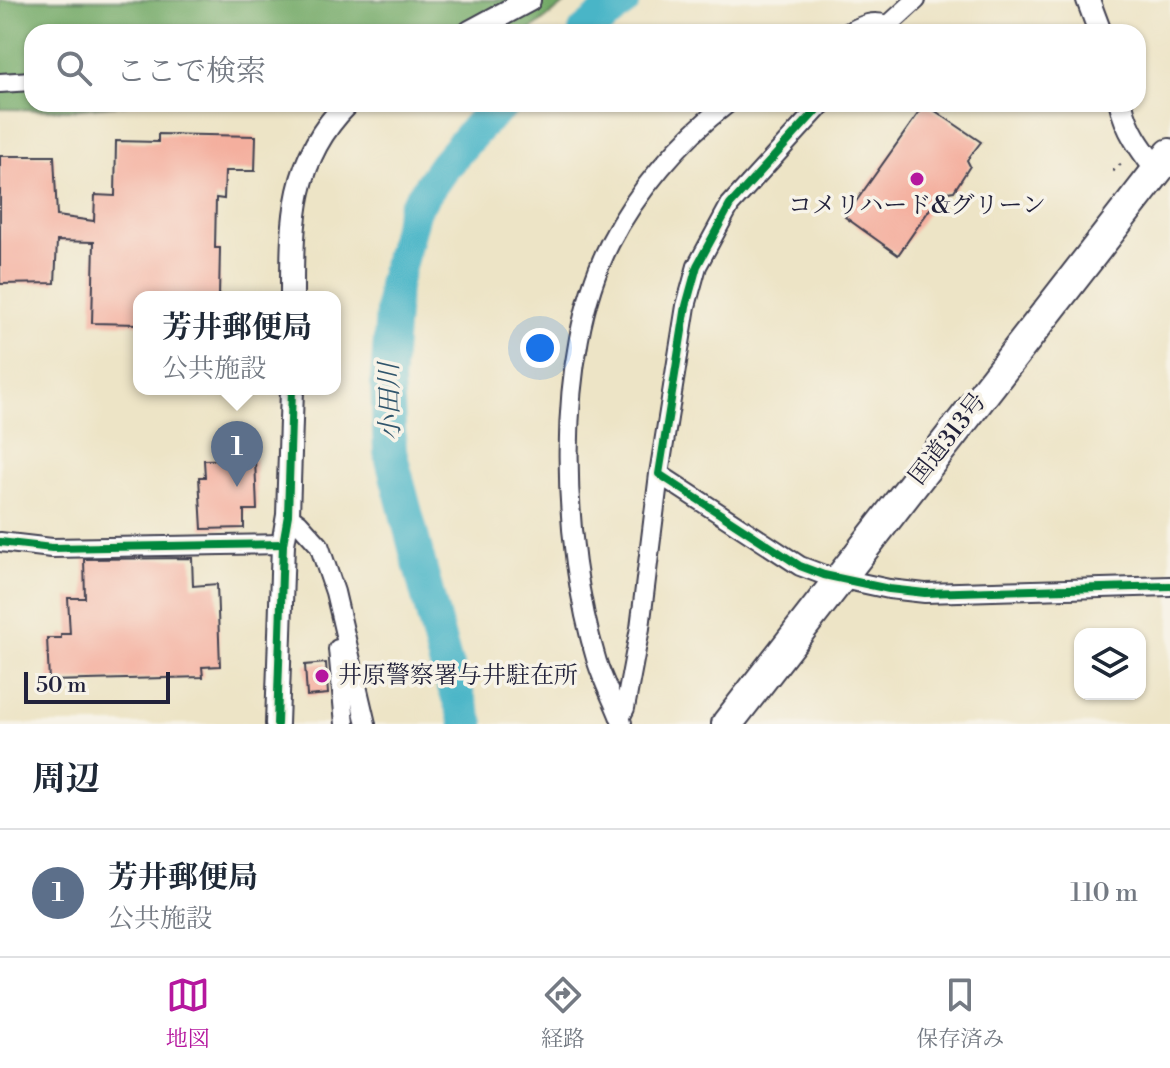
<!DOCTYPE html>
<html lang="ja">
<meta charset="utf-8">
<style>
:root{--surface:#fff;--page:#f2f2f3;--text:#1f2937;--muted:#747a83;--line:#e0e1e3;--accent:#b5179e}
body{margin:0;font-family:"Libre Bodoni","Noto Serif JP",serif;background:var(--page);color:var(--text)}
.controls{position:absolute;right:24px;bottom:24px;display:grid;overflow:hidden;border-radius:16px;box-shadow:0 2px 6px #0004}
.controls button{width:72px;height:72px;display:grid;place-items:center;padding:0;border:0;border-bottom:2px solid var(--line);background:var(--surface);color:var(--text);font:40px sans-serif}
.scale{position:absolute;left:24px;bottom:20px;width:146px;box-sizing:border-box;padding-left:8px;border:4px solid #22223b;border-top:0;font-size:22px;line-height:28px;white-space:nowrap;color:#22223b;-webkit-text-stroke:6px #f7f3e8;paint-order:stroke}
.you{position:absolute;left:540px;top:348px;width:28px;height:28px;margin:-20px;border:6px solid #fff;border-radius:50%;background:#1a73e8;box-shadow:0 0 0 12px #1a73e833}
.badge{display:grid;place-items:center;width:52px;height:52px;border-radius:50%;background:var(--accent);color:#fff;font-size:26px;font-weight:700}
.pin{position:absolute;translate:-50% -66px;filter:drop-shadow(0 2px 4px #0008)}
.pin::after{content:'';position:absolute;top:42px;width:28px;height:24px;background:inherit;clip-path:polygon(0 0,100% 0,50% 100%)}
.popup{position:absolute;left:133px;top:291px;width:208px;height:104px;box-sizing:border-box;display:grid;place-content:center;border-radius:16px;background:var(--surface);filter:drop-shadow(0 2px 6px #0005);font-size:26px;white-space:nowrap;color:var(--muted)}
.popup b{font-size:30px;color:var(--text)}
.popup::after{content:'';position:absolute;left:50%;top:100%;margin-left:-16px;border:16px solid transparent;border-top-color:var(--surface)}
.list{margin:0;padding:0;list-style:none}
h2{display:flex;justify-content:space-between;align-items:center;height:104px;margin:0;padding:0 32px;font-size:34px}
h2 small{font-size:26px;font-weight:400;color:var(--muted)}
.list li{display:grid;grid-template-columns:52px 1fr auto;gap:24px;align-items:center;box-sizing:border-box;height:128px;padding:0 32px;border-top:2px solid var(--line)}
.list b{display:block;font-size:30px;white-space:nowrap}
.list p{margin:0;font-size:26px;white-space:nowrap;color:var(--muted)}
.list em{font-size:26px;font-style:normal;color:var(--muted)}
.icon{flex:none;width:44px;height:44px;fill:none;stroke:currentColor;stroke-width:2;stroke-linecap:round;stroke-linejoin:round}
.map{position:relative;flex:none;width:1170px;height:724px;overflow:hidden}
.search{position:absolute;background:var(--surface);box-shadow:0 2px 6px #0004;left:24px;right:24px;top:24px;height:88px;display:flex;align-items:center;gap:20px;box-sizing:border-box;padding:0 28px;border-radius:24px;color:var(--muted);font-size:30px}
.sheet{height:232px;background:var(--surface)}
nav{display:flex;justify-content:space-around;align-items:center;box-sizing:border-box;height:112px;border-top:2px solid var(--line);background:var(--surface);font-size:22px;color:var(--muted)}
nav a{display:grid;justify-items:center;gap:4px}
nav .on{color:var(--accent)}
.map>svg:first-child{display:block}
</style>
<div class="map">
<svg width="1170" height="724" viewBox="0 0 1170 724">
<rect width="100%" height="100%" fill="#f7f3e8"/>
<filter id="ink" filterUnits="userSpaceOnUse"><feTurbulence type="fractalNoise" baseFrequency=".0125" numOctaves="2"/><feDisplacementMap in="SourceGraphic" scale="16" xChannelSelector="R" yChannelSelector="G"/><feConvolveMatrix kernelMatrix="1 2 1 2 8 2 1 2 1" color-interpolation-filters="sRGB"/></filter>
<filter id="wash" filterUnits="userSpaceOnUse"><feTurbulence type="fractalNoise" baseFrequency=".006" numOctaves="4" result="noise"/><feDisplacementMap in="SourceGraphic" scale="32" xChannelSelector="R" yChannelSelector="G"/><feGaussianBlur stdDeviation="1.8" result="paint"/><feColorMatrix in="noise" values="0 0 0 0 0 0 0 0 0 0 0 0 0 0 0 0 0 1.4 0 .05"/><feComposite in="paint" operator="in"/></filter>
<g filter="url(#wash)">
<rect width="100%" height="100%" fill="#ede4c6"/>
<path fill="#72a966" stroke="#4a6650" stroke-width="2" d="M0 0H570L528 32H32V104H128L72 110 0 109Z"/>
<g fill="none" stroke-linecap="round" stroke-linejoin="round">
<g stroke="#4ab5c7" stroke-width="34">
<path d="M585 32 624 0"/>
<path d="M468 724 445 662 390 452 387 381 394 285 414 209 444 166 483 121 503 104"/>
</g>
</g>
<g id="blocks">
<g fill="#f4af9e">
<path d="M925 104 981 142 967 160 970 166 954 191 941 193 898 255 845 217Z"/>
<path d="M158 134 256 136 255 171H225L224 199 216 198 215 248H220L219 297H139V324L92 323 94 242 57 241 55 283 0 284V156H54L57 216 94 221 95 195 115 196 116 141 158 142Z"/>
<path d="M255 459 257 510H244V528L202 529 199 477H205L204 460Z"/>
<path d="M192 558 193 586 217 584 220 666 202 667 203 677 49 681 47 638H61V634H70L68 598H85L84 559Z"/>
<path d="M326 663 328 694 307 696 305 665Z"/>
</g>
</g>
</g>
<g filter="url(#ink)">
<use href="#blocks" fill-opacity="0" stroke="#403f50" stroke-width="2"/>
<g fill="none" stroke-linecap="round" stroke-linejoin="round">
<defs>
<g id="minor">
<path d="M849 32C863 25 872 20 887 25"/>
<path d="M881 32 916 0"/>
<path d="M0 83 32 81"/>
<path d="M822 104 730 205 697 266 686 306 659 474 800 566 824 575 889 589 925 593 1170 586"/>
<path d="M288 515 299 523 319 545 335 592 366 724"/>
<path d="M0 542 52 548 283 544"/>
<path d="M338 649 345 724"/>
<path d="M620 718C613 700 603 681 597 662 561 544 553 355 610 243 636 192 682 138 727 104"/>
<path d="M622 723 620 718 625 708 640 628 659 474"/>
</g>
<g id="tertiary">
<path d="M1088 0 1100 32"/>
<path d="M470 32 529 0"/>
<path d="M1121 104C1127 131 1141 149 1157 170"/>
<path d="M292 297C292 223 291 160 347 104"/>
<path d="M277 724 283 544 288 515 292 389"/>
</g>
<path id="trunk" d="M727 724 1170 154"/>
</defs>
<use href="#minor" stroke="#403f50" stroke-width="22"/>
<use href="#tertiary" stroke="#403f50" stroke-width="26"/>
<use href="#trunk" stroke="#403f50" stroke-width="34"/>
<path stroke="#403f50" stroke-width="3" stroke-dasharray="2 6" stroke-linecap="butt" d="M1113 171 1121 164"/>
<use href="#minor" stroke="#fff" stroke-width="18"/>
<use href="#tertiary" stroke="#fff" stroke-width="22"/>
<use href="#trunk" stroke="#fff" stroke-width="30"/>
<defs>
<g id="cycleway">
<path d="M822 104 730 205 697 266 686 306 659 474 800 566 824 575 889 589 925 593 1170 586"/>
<path d="M0 542 52 548 283 544"/>
<path d="M277 724 283 544 288 515 292 389"/>
</g>
</defs>
<use href="#cycleway" stroke="#f7f3e8" stroke-width="13"/>
<use href="#cycleway" stroke="#00873e" stroke-width="8"/>
</g>
</g>
<g fill="#b5179e" stroke="#f7f3e8" stroke-width="3">
<circle cx="917" cy="179" r="8"/>
<circle cx="322" cy="676" r="8"/>
</g>
<g text-anchor="middle" dominant-baseline="central" stroke-width="7" stroke-linejoin="round" paint-order="stroke">
<g font-size="24" fill="#22223b" stroke="#f7f3e8">
<text x="917" y="206">コメリハード&amp;グリーン</text>
<text x="338" y="676" text-anchor="start">井原警察署与井駐在所</text>
</g>
<g font-size="24" fill="#22223b" stroke="#f7f3e8">
<text transform="translate(948 439) rotate(-52)">国道313号</text>
</g>
<g font-size="26" font-style="italic" fill="#30556c" stroke="#f7f3e8">
<text transform="translate(390 402) rotate(-91)">小田川</text>
</g>
</g>
</svg>
<div class="controls">
<button><svg class="icon" aria-label="layers" viewBox="0 0 24 24"><path d="M12 4l9 5-9 5-9-5zM3 14l9 5 9-5"/></svg></button>
</div>
<div class="scale">50 m</div>
<div class="you"></div>
<div class="pin badge" style="left:237px;top:487px;background:#5c6f8a">1</div>
<div class="popup"><b>芳井郵便局</b>公共施設</div>
<div class="search"><svg class="icon" aria-label="search" viewBox="0 0 24 24"><circle cx="10" cy="10" r="6"/><path d="M15 15l6 6"/></svg>ここで検索</div>
</div>
<section class="sheet">
<h2>周辺<small></small></h2>
<ul class="list">
<li><span class="badge" style="background:#5c6f8a">1</span><div><b>芳井郵便局</b><p>公共施設</p></div><em>110 m</em></li>
</ul>
</section>
<nav>
<a class="on"><svg class="icon" aria-label="map" viewBox="0 0 24 24"><path d="M3 6l6-2 6 2 6-2v14l-6 2-6-2-6 2zM9 4v14M15 6v14"/></svg>地図</a>
<a><svg class="icon" aria-label="directions" viewBox="0 0 24 24"><path d="M12 3l9 9-9 9-9-9zM9 14v-3h6M13 9l2 2-2 2"/></svg>経路</a>
<a><svg class="icon" aria-label="saved" viewBox="0 0 24 24"><path d="M7 4h10v16l-5-4-5 4z"/></svg>保存済み</a>
</nav>
